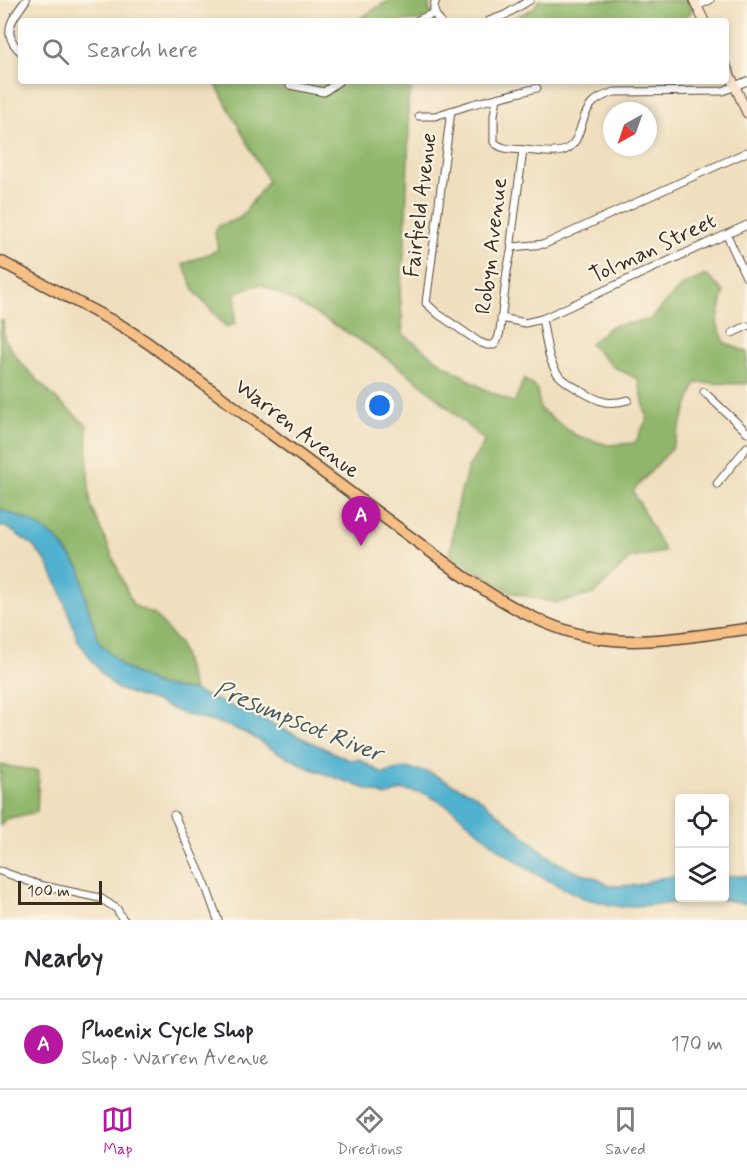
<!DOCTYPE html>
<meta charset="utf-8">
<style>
:root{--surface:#fff;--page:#f2f2f3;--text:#2b2b33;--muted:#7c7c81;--line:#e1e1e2;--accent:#b5179e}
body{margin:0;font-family:Mynerve,sans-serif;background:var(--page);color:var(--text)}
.controls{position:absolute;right:18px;bottom:18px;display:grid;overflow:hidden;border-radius:6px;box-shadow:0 3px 9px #0003}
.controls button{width:54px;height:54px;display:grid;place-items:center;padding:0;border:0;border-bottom:2px solid var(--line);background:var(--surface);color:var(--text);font:30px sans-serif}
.compass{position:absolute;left:603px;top:102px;width:54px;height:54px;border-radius:50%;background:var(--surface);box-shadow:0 3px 9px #0003;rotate:220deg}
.scale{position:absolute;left:18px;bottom:15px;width:84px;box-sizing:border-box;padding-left:6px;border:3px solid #3b2a1e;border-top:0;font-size:16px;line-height:21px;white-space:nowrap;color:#3b2a1e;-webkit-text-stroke:4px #fcf5e5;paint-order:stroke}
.you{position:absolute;left:380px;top:406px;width:21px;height:21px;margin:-15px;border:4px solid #fff;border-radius:50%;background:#1a73e8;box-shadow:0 0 0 9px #1a73e833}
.badge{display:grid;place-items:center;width:39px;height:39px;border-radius:50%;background:var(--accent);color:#fff;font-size:20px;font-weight:700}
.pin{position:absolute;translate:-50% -50px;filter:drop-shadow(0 2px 3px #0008)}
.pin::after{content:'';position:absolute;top:32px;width:21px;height:18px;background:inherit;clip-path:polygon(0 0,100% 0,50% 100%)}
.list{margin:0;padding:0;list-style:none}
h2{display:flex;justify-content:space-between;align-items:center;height:78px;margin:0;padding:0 24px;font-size:26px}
h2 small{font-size:20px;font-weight:400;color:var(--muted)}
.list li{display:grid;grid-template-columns:39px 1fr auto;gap:18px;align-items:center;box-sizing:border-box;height:90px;padding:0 24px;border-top:2px solid var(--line)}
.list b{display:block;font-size:22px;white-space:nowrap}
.list p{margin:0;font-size:20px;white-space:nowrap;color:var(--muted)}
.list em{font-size:20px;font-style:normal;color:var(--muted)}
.icon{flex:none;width:33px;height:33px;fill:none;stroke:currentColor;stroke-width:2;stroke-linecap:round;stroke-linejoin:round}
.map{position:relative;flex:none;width:747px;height:920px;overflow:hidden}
.search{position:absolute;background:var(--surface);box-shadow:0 3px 9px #0003;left:18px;right:18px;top:18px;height:66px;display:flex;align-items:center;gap:15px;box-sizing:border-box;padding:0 21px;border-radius:6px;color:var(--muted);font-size:22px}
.sheet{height:168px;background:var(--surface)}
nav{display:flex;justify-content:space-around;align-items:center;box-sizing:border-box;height:84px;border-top:2px solid var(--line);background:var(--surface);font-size:16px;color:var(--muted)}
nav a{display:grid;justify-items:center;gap:3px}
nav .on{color:var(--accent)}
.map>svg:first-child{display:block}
</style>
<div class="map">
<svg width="747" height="920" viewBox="0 0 747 920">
<rect width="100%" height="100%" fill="#fcf5e5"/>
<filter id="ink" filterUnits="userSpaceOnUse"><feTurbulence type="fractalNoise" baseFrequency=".0167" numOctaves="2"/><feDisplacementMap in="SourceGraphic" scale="12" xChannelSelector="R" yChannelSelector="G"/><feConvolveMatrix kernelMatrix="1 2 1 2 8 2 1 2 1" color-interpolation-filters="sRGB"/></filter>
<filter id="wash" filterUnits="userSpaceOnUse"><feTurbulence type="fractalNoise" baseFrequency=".008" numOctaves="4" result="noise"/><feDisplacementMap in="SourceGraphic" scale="24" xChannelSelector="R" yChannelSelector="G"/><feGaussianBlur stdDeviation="1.35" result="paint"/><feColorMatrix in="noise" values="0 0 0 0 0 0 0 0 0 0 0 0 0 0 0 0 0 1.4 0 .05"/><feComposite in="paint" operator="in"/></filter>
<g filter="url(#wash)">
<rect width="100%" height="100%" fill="#f0dfbf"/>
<g fill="#90b76c" stroke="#667045" stroke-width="1.5">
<path d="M390 0H430L429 9 436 21H355Z"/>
<path d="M539 0H687L692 10 684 21H507L533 9Z"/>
<path d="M214 81H417L414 82 408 102 409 128 405 245 400 293 403 334 440 362 482 388 514 403 524 379 537 389 540 409 575 435 608 445 635 443 647 419 638 379 613 367 590 344 611 326 650 320 681 286 706 275 724 292 717 323 725 343 747 352V384L696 383 672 448 633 491 665 552 630 558 594 594 557 603 513 593 450 555 456 510 468 468 485 441C463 422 442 401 420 383 371 344 316 313 261 284L236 292 235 324 226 327 195 292 183 264 218 250 215 233 218 226 240 218 268 181Z"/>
<path d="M0 320 3 321 4 338 19 361 56 399 87 425 88 476 91 506 133 605 155 615 180 645 194 691 156 685 123 667 99 642 87 604 80 568 57 539 32 522 0 509Z"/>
<path d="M0 765 39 771 37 812 6 819 0 826Z"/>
</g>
<path fill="#51b2d0" stroke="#466e77" stroke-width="1.5" d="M0 509 32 522 57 539 80 568 87 604 99 642 123 667 156 685 194 691 260 718 349 760 359 759 383 774 404 768 429 772 454 785 474 794 555 861 570 869 596 878 610 886 638 885 659 878 679 876 680 898H724L725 876H747V904L726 900 697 898 688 902 620 907 583 898 536 874 503 852 451 808 424 793 402 790 386 796 309 768 277 752 250 735 229 726 183 714 156 702 117 689 102 674 78 641 60 589 46 561 31 544 6 527H0Z"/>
</g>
<g filter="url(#ink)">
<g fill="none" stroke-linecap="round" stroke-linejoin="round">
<defs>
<g id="street">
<path d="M436 0C432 8 434 15 440 21"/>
<path d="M697 6 710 0"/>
<path d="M416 21 434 13"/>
<path d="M489 21 505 15 530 0"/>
<path d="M21 52C0 33 12 19 26 0"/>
<path d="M290 85 324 92 339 81"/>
<path d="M497 98 494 115V142C501 150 515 149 525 150 536 151 551 154 562 151 582 146 579 118 591 105 597 98 607 94 615 92L723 91 747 81"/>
<path d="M451 111 426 303 438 314 479 342 487 345H494L498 339 500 331 507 271 512 247 511 242 523 150"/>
<path d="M419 116H435L473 104 537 88"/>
<path d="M727 235 746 277"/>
<path d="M512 247 545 244 747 152"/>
<path d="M501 318 525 323 542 319 747 225"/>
<path d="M542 319C546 337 547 358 557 373 563 382 595 400 605 402 613 403 621 402 628 400"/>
<path d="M732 333 747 326"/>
<path d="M704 392 747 432"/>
<path d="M717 484 747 447"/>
<path d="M174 815 205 884 218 920"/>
<path d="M0 871 39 885 100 898 117 909 122 918 124 920"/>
</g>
<g id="secondary">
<path d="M694 0 704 21"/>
<path d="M726 66 747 113"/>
</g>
<path id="primary" d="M0 261 122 326 148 343 462 575C507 606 558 636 613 640 656 644 704 634 747 629"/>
</defs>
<use href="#street" stroke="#564536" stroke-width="9"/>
<use href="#secondary" stroke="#564536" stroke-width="11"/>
<use href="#primary" stroke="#564536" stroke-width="13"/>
<use href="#street" stroke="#fff" stroke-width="7"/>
<use href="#secondary" stroke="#fbe5cf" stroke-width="9"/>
<use href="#primary" stroke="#f5bf86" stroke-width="10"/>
</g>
</g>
<g text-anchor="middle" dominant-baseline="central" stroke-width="4.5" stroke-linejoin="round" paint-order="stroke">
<g font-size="22" fill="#3b2a1e" stroke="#fcf5e5">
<text transform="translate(421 205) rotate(-83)">Fairfield Avenue</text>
<text transform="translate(492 246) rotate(-83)">Robyn Avenue</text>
<text transform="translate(653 249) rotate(-25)">Tolman Street</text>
<text transform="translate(297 429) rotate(37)">Warren Avenue</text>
</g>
<g font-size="24" font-style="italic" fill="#435a5c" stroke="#fcf5e5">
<text transform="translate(298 722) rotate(22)">Presumpscot River</text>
</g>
</g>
</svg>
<div class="controls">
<button><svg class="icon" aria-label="locate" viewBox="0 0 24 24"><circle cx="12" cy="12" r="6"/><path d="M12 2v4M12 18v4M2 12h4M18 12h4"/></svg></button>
<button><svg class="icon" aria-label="layers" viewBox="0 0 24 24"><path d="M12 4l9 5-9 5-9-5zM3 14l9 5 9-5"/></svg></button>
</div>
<svg class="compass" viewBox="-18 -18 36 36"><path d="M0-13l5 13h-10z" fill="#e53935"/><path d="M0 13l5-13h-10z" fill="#7c7c81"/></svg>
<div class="scale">100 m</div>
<div class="you"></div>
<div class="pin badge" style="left:361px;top:546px">A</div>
<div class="search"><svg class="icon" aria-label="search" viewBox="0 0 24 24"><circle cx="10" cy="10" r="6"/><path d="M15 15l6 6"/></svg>Search here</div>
</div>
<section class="sheet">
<h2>Nearby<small></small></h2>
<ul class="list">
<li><span class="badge">A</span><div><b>Phoenix Cycle Shop</b><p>Shop · Warren Avenue</p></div><em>170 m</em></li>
</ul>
</section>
<nav>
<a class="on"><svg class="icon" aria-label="map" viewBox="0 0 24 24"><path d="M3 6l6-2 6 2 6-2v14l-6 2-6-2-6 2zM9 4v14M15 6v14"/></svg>Map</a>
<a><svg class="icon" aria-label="directions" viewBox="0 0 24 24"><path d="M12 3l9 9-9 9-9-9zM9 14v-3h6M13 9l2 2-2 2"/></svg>Directions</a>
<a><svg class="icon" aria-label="saved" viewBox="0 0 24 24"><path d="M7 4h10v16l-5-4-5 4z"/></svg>Saved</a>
</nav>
